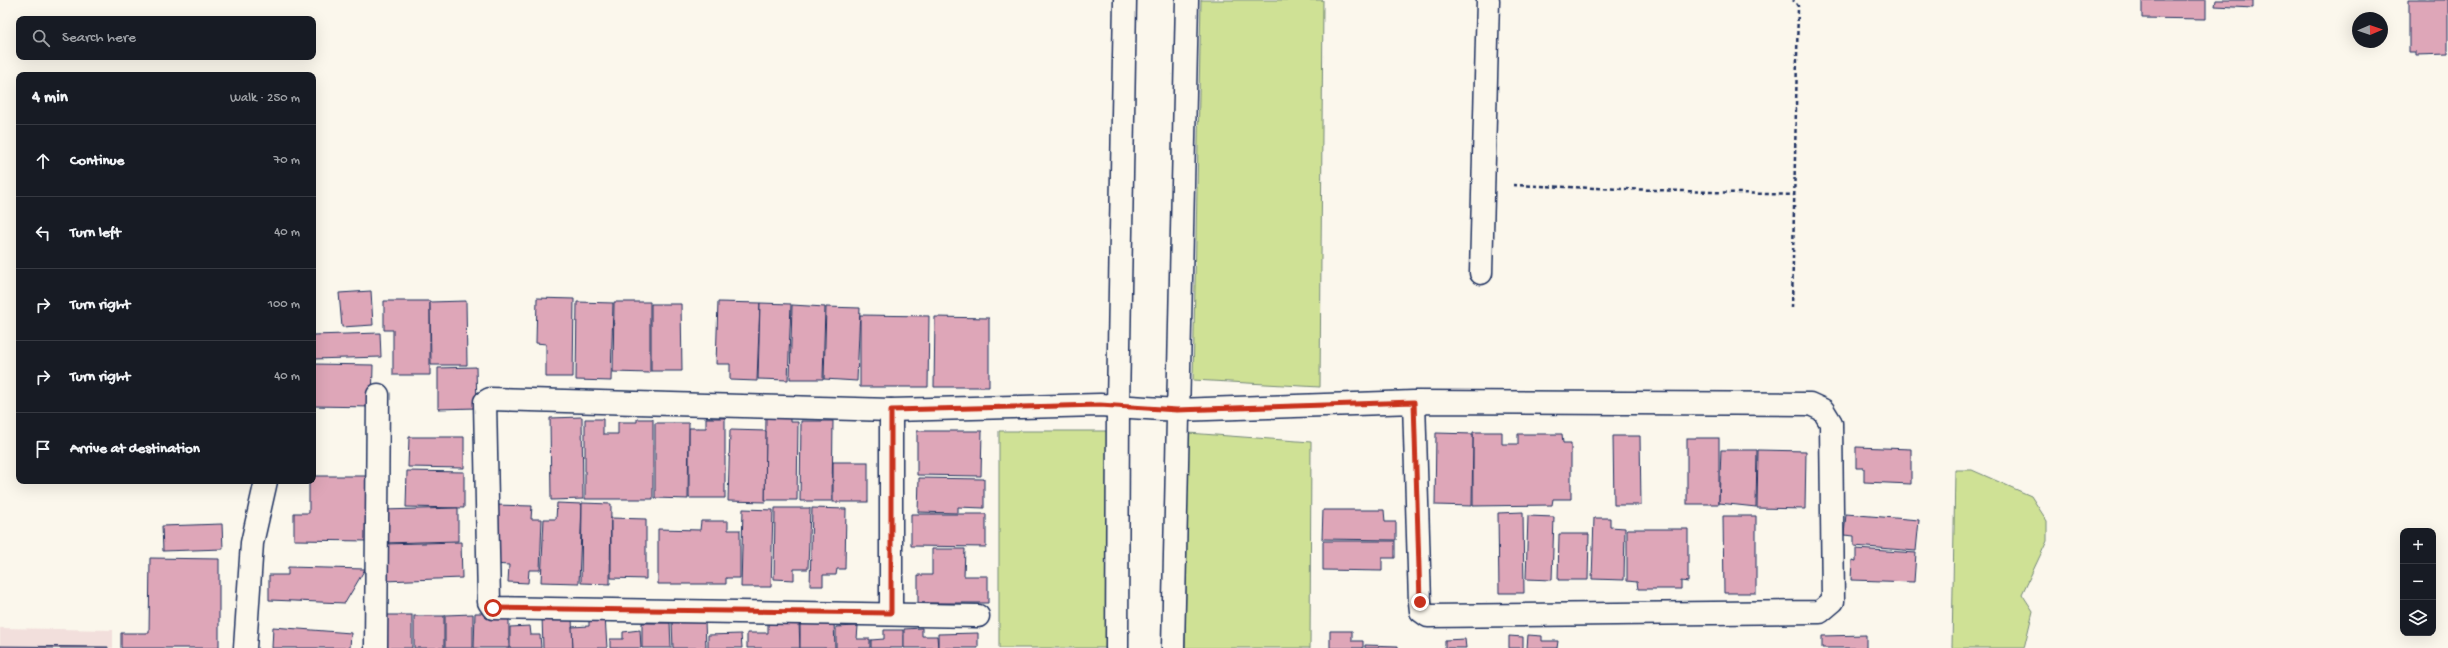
<!DOCTYPE html>
<meta charset="utf-8">
<style>
:root{--surface:#171b24;--page:#20242c;--text:#f1f3f6;--muted:#9ea1a6;--line:#363941}
body{margin:0;font-family:"Gochi Hand",sans-serif;background:var(--page);color:var(--text)}
.controls{position:absolute;right:12px;bottom:12px;display:grid;overflow:hidden;border-radius:8px;box-shadow:0 4px 16px #0002}
.controls button{width:36px;height:36px;display:grid;place-items:center;padding:0;border:0;border-bottom:1px solid var(--line);background:var(--surface);color:var(--text);font:20px sans-serif}
.compass{position:absolute;left:2352px;top:12px;width:36px;height:36px;border-radius:50%;background:var(--surface);box-shadow:0 4px 16px #0002;rotate:88deg}
.stop{position:absolute;width:12px;height:12px;margin:-9px;border:3px solid #c8321e;border-radius:50%;background:#fff}
.stop.end{background:#c8321e;border-color:#fff;box-shadow:0 1px 4px #0008}
.list{margin:0;padding:0;list-style:none}
h2{display:flex;justify-content:space-between;align-items:center;height:52px;margin:0;padding:0 16px;font-size:17px}
h2 small{font-size:13px;font-weight:400;color:var(--muted)}
.list li{display:grid;grid-template-columns:26px 1fr auto;gap:12px;align-items:center;box-sizing:border-box;height:72px;padding:0 16px;border-top:1px solid var(--line)}
.list b{display:block;font-size:15px;white-space:nowrap}
.list em{font-size:13px;font-style:normal;color:var(--muted)}
.icon{flex:none;width:22px;height:22px;fill:none;stroke:currentColor;stroke-width:2;stroke-linecap:round;stroke-linejoin:round}
.map{position:relative;flex:none;width:2448px;height:648px;overflow:hidden}
.search{position:absolute;background:var(--surface);box-shadow:0 4px 16px #0002;left:16px;top:16px;width:300px;height:44px;display:flex;align-items:center;gap:10px;box-sizing:border-box;padding:0 14px;border-radius:8px;color:var(--muted);font-size:15px}
.panel{position:absolute;background:var(--surface);box-shadow:0 4px 16px #0002;left:16px;top:72px;width:300px;height:412px;border-radius:8px}
.map>svg:first-child{display:block}
</style>
<div class="map">
<svg width="2448" height="648" viewBox="0 0 2448 648">
<rect width="100%" height="100%" fill="#fbf7ec"/>
<filter id="ink" filterUnits="userSpaceOnUse"><feTurbulence type="fractalNoise" baseFrequency=".025" numOctaves="2"/><feDisplacementMap in="SourceGraphic" scale="8" xChannelSelector="R" yChannelSelector="G"/><feConvolveMatrix kernelMatrix="1 2 1 2 8 2 1 2 1" color-interpolation-filters="sRGB"/></filter>
<g filter="url(#ink)">
<path fill="#f2dfdc" d="M0 628 113 630V648H0Z"/>
<g fill="#cfe195" stroke="#75887a">
<path d="M1201 0H1323L1320 387 1193 380Z"/>
<path d="M999 431H1109L1107 648H999Z"/>
<path d="M1188 433 1311 442 1310 648H1185Z"/>
<path d="M1955 470H1972L2031 496 2047 521V541L2022 594 2033 611 2024 648H1952Z"/>
</g>
<g fill="#dea6b8" stroke="#1b2f5e">
<path d="M2142 0H2206V19L2142 18Z"/>
<path d="M2216 0H2253V8L2215 6Z"/>
<path d="M2409 0H2448V54L2416 55V52H2409Z"/>
<path d="M371 291 373 325 342 327 339 293Z"/>
<path d="M537 298 574 299 573 377H546V344L536 343Z"/>
<path d="M384 301H430V375H393V330H384Z"/>
<path d="M466 301 467 365H431L430 302Z"/>
<path d="M577 302 613 303 611 381 576 380Z"/>
<path d="M614 302H650V373L613 372Z"/>
<path d="M718 302 760 303 757 381 730 380V364H716Z"/>
<path d="M760 303 791 304 788 380 758 379Z"/>
<path d="M651 304H681L682 371H651Z"/>
<path d="M792 305 825 307 823 379H790Z"/>
<path d="M826 307 860 308 857 381 824 379Z"/>
<path d="M860 315 929 316 928 387H860Z"/>
<path d="M935 317 989 318V387H934Z"/>
<path d="M380 333 381 357 313 359V335Z"/>
<path d="M313 364 373 365 372 407 313 406Z"/>
<path d="M476 367 477 408 438 409V368Z"/>
<path d="M766 415 790 416V422H798L797 500H765Z"/>
<path d="M582 417 583 499 551 500 550 418Z"/>
<path d="M706 418H725V498H689V428H706Z"/>
<path d="M585 419H603V434H618V422H637V419H653V499H585Z"/>
<path d="M801 421H833L832 501H800Z"/>
<path d="M655 423H689L688 499 655 498Z"/>
<path d="M730 430 766 431 765 502 728 501Z"/>
<path d="M917 431H982L981 476 917 475Z"/>
<path d="M1473 432H1502V444H1518V434H1562L1563 443H1571V499H1553L1552 505 1473 506Z"/>
<path d="M1436 433 1473 434 1472 506 1435 505Z"/>
<path d="M1613 436H1640L1641 505H1614Z"/>
<path d="M409 437H464V468L408 467Z"/>
<rect x="1687" y="438" width="32" height="66"/>
<path d="M1856 447 1911 449V484L1864 482V468H1856Z"/>
<path d="M1721 450H1757L1756 507 1719 503Z"/>
<path d="M1758 450 1806 451 1805 509 1757 508Z"/>
<rect x="833" y="462" width="35" height="40"/>
<path d="M407 471 464 472V508L406 507Z"/>
<path d="M313 476H369V541L294 540V513H309V481H313Z"/>
<path d="M919 478 984 479V508L958 507V513L918 512Z"/>
<path d="M557 503 582 504 579 583 541 582 544 519H556Z"/>
<path d="M582 503 611 504 610 584 581 583Z"/>
<path d="M495 505 532 506 531 519H542L540 570H529L528 583 508 582 509 565 492 564Z"/>
<path d="M458 508V541L383 543 382 510Z"/>
<path d="M775 508H810L808 569H794V580L774 579Z"/>
<path d="M812 508 846 509 845 569H837L836 575H823V586H810Z"/>
<path d="M743 509 773 510 771 587H741Z"/>
<path d="M1323 510H1384L1385 522H1396V540L1322 539Z"/>
<path d="M1523 512 1524 593H1499L1498 513Z"/>
<path d="M911 514H986V547L911 546Z"/>
<path d="M1846 514 1919 520 1916 551 1854 546V536L1844 535Z"/>
<path d="M1528 516 1554 517 1552 580 1526 579Z"/>
<path d="M1723 516H1756V593H1724Z"/>
<path d="M611 518 646 519V579L611 578Z"/>
<path d="M1594 518H1610V527L1625 528 1624 580 1592 579Z"/>
<path d="M701 521H728V530H740V578H726V584H658V529L700 530Z"/>
<path d="M222 524 223 549 163 551 162 526Z"/>
<path d="M1627 529H1688V582L1681 581V589H1638L1637 582 1627 581Z"/>
<path d="M1559 534H1589L1588 580H1558Z"/>
<path d="M1323 541H1395V558H1382V571L1323 570Z"/>
<path d="M461 542 462 578 384 581 383 544Z"/>
<path d="M932 549H965L964 576H988V603H918V575H932Z"/>
<path d="M1856 549 1916 553 1914 582 1851 580 1852 560 1856 561Z"/>
<path d="M150 558 219 559V648H121V633H149Z"/>
<path d="M288 567 365 569 345 603 269 600V575H288Z"/>
<path d="M475 613H509V648H474Z"/>
<path d="M473 614V648H445V615Z"/>
<rect x="377" y="615" width="35" height="33"/>
<rect x="414" y="616" width="30" height="32"/>
<path d="M572 616 573 648H543L542 617Z"/>
<path d="M605 616 607 648H573L572 627 589 626V618Z"/>
<path d="M705 621 706 648H673L672 622Z"/>
<path d="M799 622 800 648H747V633H768V623Z"/>
<path d="M800 622H834L835 648H800Z"/>
<path d="M642 623H670L671 648H642Z"/>
<path d="M530 626 531 635H540L541 648H510V627Z"/>
<path d="M858 626 857 639H870V648H836V627Z"/>
<path d="M273 627 351 633 350 648H272Z"/>
<path d="M922 628V636H937L938 648H904V629Z"/>
<path d="M640 630 641 648H610V639H623V632Z"/>
<path d="M884 630H903V648H871V640L884 639Z"/>
<path d="M1330 631H1352V641H1363V648H1330Z"/>
<path d="M978 633V648H938V634Z"/>
<path d="M741 634 742 648H708V635Z"/>
<path d="M1528 635 1542 636V641H1558L1557 648H1527Z"/>
<path d="M1866 635V648H1822V636Z"/>
<path d="M1509 636 1523 637V648H1509Z"/>
<path d="M1465 639 1466 648H1445V640Z"/>
<path d="M1365 645 1398 646V648H1365Z"/>
<path d="M0 646 108 647V648H0Z"/>
</g>
<g fill="none" stroke-linecap="round" stroke-linejoin="round">
<defs>
<g id="minor">
<path d="M1481 273 1488 0"/>
<path d="M891 613V410"/>
<path d="M978 616 493 608 489 602 485 402 490 399 891 410 1100 405 1177 410 1414 402 1810 404 1823 410 1831 423 1833 601 1820 612 1428 616 1421 611 1420 602 1414 402"/>
<path d="M245 648 252 543 266 481"/>
<path d="M376 648 378 395"/>
<path d="M1117 648 1118 406 1125 0"/>
<path d="M1173 648 1187 0"/>
</g>
</defs>
<use href="#minor" stroke="#1b2f5e" stroke-width="25"/>
<g stroke="#1b2f5e" stroke-width="2.5" stroke-dasharray="4 3" stroke-linecap="butt">
<path d="M1513 185 1794 195"/>
<path d="M1792 308 1798 6 1793 0"/>
</g>
<use href="#minor" stroke="#fbf7ec" stroke-width="22"/>
</g>
</g>
<g fill="none" stroke-linecap="round" stroke-linejoin="round" filter="url(#ink)">
<path stroke="#c8321e" stroke-width="5" d="M493 608 891 613V410L1100 405 1177 410 1414 402 1420 602"/>
</g>
</svg>
<div class="controls">
<button>+</button>
<button>−</button>
<button><svg class="icon" aria-label="layers" viewBox="0 0 24 24"><path d="M12 4l9 5-9 5-9-5zM3 14l9 5 9-5"/></svg></button>
</div>
<svg class="compass" viewBox="-18 -18 36 36"><path d="M0-13l5 13h-10z" fill="#e53935"/><path d="M0 13l5-13h-10z" fill="#9ea1a6"/></svg>
<div class="stop" style="left:493px;top:608px"></div>
<div class="stop end" style="left:1420px;top:602px"></div>
<div class="search"><svg class="icon" aria-label="search" viewBox="0 0 24 24"><circle cx="10" cy="10" r="6"/><path d="M15 15l6 6"/></svg>Search here</div>
<section class="panel">
<h2>4 min<small>Walk · 250 m</small></h2>
<ul class="list">
<li><svg class="icon" aria-label="ahead" viewBox="0 0 24 24"><path d="M12 20V5M6 11l6-6 6 6"/></svg><div><b>Continue</b></div><em>70 m</em></li>
<li><svg class="icon" aria-label="left" viewBox="0 0 24 24"><path d="M17 20v-9H6M10 6l-5 5 5 5"/></svg><div><b>Turn left</b></div><em>40 m</em></li>
<li><svg class="icon" aria-label="right" viewBox="0 0 24 24"><path d="M7 20v-9h11M14 6l5 5-5 5"/></svg><div><b>Turn right</b></div><em>100 m</em></li>
<li><svg class="icon" aria-label="right" viewBox="0 0 24 24"><path d="M7 20v-9h11M14 6l5 5-5 5"/></svg><div><b>Turn right</b></div><em>40 m</em></li>
<li><svg class="icon" aria-label="arrive" viewBox="0 0 24 24"><path d="M6 21V4h12l-3 4 3 4H6"/></svg><div><b>Arrive at destination</b></div></li>
</ul>
</section>
</div>
